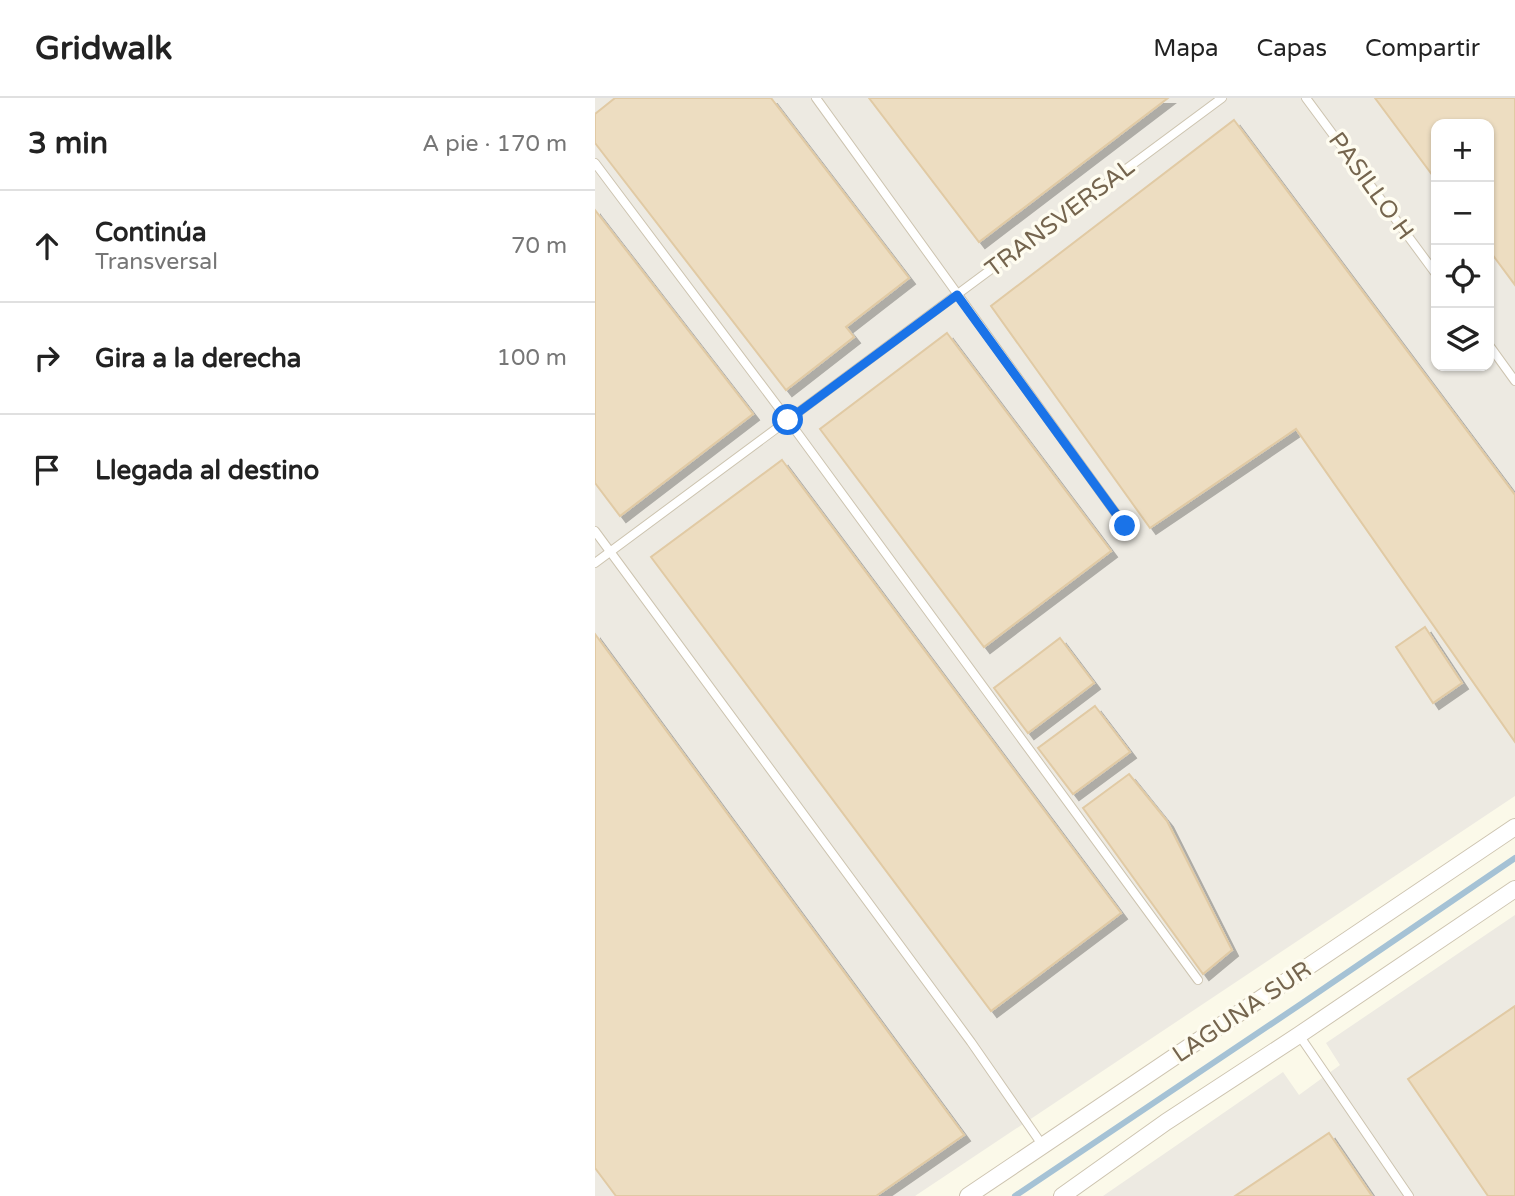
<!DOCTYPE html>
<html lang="es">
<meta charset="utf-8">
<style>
:root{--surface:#fff;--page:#f6f6f6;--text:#222;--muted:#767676;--line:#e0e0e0}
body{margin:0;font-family:"Varela Round",sans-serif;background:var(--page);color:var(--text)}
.controls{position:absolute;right:21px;top:21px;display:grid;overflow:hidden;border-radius:14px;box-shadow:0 2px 5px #0004}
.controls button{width:63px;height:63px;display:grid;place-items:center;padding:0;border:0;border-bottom:2px solid var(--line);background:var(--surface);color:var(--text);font:35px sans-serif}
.stop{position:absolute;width:21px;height:21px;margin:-16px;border:5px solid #1a73e8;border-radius:50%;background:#fff}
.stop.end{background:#1a73e8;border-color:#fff;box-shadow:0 2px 7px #0008}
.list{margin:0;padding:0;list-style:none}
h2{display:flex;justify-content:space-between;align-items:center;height:91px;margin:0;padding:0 28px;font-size:30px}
h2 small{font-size:23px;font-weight:400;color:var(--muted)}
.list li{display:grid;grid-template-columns:46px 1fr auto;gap:21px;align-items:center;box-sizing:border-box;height:112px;padding:0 28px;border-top:2px solid var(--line)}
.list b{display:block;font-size:26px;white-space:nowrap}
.list p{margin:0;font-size:23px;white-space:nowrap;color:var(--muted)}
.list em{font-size:23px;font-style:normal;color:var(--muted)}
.icon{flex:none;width:38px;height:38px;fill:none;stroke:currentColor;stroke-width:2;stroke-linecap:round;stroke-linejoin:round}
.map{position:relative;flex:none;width:920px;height:1098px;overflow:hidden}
header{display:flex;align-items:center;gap:42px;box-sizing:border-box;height:98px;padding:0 35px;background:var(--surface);border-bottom:2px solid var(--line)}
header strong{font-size:33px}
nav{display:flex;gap:38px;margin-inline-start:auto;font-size:24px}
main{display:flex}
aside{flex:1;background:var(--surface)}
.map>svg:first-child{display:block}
</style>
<header>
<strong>Gridwalk</strong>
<nav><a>Mapa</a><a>Capas</a><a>Compartir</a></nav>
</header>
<main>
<aside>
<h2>3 min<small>A pie · 170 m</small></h2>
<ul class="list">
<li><svg class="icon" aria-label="ahead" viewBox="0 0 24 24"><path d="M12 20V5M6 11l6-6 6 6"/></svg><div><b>Continúa</b><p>Transversal</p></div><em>70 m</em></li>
<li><svg class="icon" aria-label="right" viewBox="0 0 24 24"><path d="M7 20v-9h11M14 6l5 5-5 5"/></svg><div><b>Gira a la derecha</b></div><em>100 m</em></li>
<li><svg class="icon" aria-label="arrive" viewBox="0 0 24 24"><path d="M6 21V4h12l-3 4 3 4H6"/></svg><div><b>Llegada al destino</b></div></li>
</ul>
</aside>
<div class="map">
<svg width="920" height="1098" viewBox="0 0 920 1098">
<defs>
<filter id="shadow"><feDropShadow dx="6" dy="6" stdDeviation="0" flood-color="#0004"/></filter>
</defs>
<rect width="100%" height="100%" fill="#fbf9e9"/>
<g fill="#edeae2" fill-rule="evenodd">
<path d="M0 0H920V698L320 1098H0ZM841 26H894V268H841Z"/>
<path d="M920 817V1098H508L688 974 704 997 745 967 731 945Z"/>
</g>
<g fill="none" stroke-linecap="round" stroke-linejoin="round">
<path stroke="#a5c2d5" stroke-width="6" d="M420 1098 706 906 920 760"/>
</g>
<g fill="#edddc1" stroke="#e1caa4" stroke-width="2" filter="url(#shadow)">
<path d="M20 0H176L314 180 251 229 259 239 191 292 0 45V16Z"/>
<path d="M274 0H573L384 144Z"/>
<path d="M780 0H920V187L894 152V26H841V82Z"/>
<path d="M639 22 920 397V644L701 331 555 430 396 208Z"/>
<path d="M0 112 158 316 25 418 0 385Z"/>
<path d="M352 235 516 453 389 549 225 331Z"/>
<path d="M187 362 526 815 396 913 56 459Z"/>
<path d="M830 529 867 585 838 605 801 549Z"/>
<path d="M0 536 369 1037 281 1098H21L0 1070Z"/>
<path d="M465 540 499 585 433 635 399 590Z"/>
<path d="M500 608 535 654 478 696 443 650Z"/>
<path d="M534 676 572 723 637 852 608 876 488 710Z"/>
<path d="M920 908V1098H893L813 981Z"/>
<path d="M734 1035 777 1098H640Z"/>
</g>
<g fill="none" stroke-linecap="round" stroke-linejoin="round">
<defs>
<g id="service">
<path d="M221 0 530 428"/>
<path d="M711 0 841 176"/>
<path d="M0 65 193 322 603 882"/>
<path d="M894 247 920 283"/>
<path d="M0 433 376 944 448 1048"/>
<path d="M0 465 627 0"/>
<path d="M704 937 814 1098"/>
</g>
<g id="minor">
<path d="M373 1098 920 729"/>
<path d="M467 1098 571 1024 704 937 920 791"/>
</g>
</defs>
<use href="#service" stroke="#cdc4b0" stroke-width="10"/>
<use href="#minor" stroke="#cdc4b0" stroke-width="18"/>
<use href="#service" stroke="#fff" stroke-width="8"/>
<use href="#minor" stroke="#fff" stroke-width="16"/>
</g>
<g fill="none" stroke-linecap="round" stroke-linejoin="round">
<path stroke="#1a73e8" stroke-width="9" d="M193 322 362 197 530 428"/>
</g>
<g text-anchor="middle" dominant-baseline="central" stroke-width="7" stroke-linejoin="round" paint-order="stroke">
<g font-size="24" fill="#75654e" stroke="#fefcf0">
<text transform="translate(776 88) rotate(54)">PASILLO H</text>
<text transform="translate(465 120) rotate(-37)">TRANSVERSAL</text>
<text transform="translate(647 914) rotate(-34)">LAGUNA SUR</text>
</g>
</g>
</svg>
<div class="controls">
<button>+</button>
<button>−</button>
<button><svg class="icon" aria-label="locate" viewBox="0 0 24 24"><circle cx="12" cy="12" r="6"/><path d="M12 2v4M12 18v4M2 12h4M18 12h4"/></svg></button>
<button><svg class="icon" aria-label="layers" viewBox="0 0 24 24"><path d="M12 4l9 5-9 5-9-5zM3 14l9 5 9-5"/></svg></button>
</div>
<div class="stop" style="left:193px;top:322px"></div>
<div class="stop end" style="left:530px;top:428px"></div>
</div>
</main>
